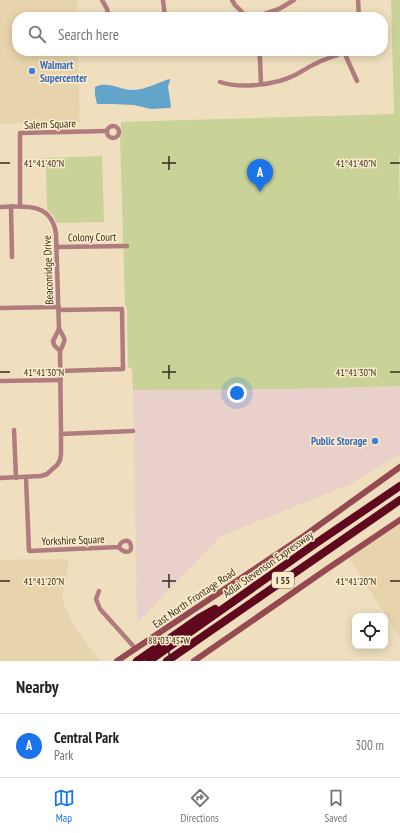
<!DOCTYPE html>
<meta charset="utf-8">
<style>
:root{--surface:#fff;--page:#f6f6f6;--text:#222;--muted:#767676;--line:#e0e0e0;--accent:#1a73e8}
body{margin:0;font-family:"PT Sans Narrow",sans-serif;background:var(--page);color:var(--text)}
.controls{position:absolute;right:12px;bottom:12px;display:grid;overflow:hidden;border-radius:8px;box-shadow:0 2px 10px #0003}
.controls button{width:36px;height:36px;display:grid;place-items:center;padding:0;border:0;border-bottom:1px solid var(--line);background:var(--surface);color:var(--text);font:20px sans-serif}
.you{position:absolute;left:237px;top:393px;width:14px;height:14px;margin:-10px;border:3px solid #fff;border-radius:50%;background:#1a73e8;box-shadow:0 0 0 6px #1a73e833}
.badge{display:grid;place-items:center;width:26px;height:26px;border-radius:50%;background:var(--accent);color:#fff;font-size:13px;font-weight:700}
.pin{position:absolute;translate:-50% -33px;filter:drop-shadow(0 1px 2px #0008)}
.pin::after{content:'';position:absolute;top:21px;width:14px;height:12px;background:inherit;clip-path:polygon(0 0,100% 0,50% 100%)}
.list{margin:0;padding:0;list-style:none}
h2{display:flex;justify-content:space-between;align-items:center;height:52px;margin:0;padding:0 16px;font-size:17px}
h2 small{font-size:13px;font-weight:400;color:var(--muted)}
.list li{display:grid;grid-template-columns:26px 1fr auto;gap:12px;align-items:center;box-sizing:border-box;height:64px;padding:0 16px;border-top:1px solid var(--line)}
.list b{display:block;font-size:15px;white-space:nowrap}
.list p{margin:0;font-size:13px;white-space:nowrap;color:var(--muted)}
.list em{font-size:13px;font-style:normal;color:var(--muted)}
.icon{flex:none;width:22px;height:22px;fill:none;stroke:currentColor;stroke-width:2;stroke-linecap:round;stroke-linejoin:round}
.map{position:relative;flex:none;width:400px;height:661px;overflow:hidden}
.search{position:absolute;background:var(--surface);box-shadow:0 2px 10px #0003;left:12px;right:12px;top:12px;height:44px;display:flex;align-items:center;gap:10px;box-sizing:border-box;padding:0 14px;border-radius:16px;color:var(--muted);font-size:15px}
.sheet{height:116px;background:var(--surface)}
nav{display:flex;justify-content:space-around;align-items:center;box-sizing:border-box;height:56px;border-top:1px solid var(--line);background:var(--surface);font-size:11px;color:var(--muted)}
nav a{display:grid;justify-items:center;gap:2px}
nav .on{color:var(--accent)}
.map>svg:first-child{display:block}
</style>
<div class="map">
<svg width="400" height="661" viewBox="0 0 400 661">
<rect width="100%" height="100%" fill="#efdfbe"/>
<g fill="#e8d4ac">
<path d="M0 0H79L77 5V17H17V51H78L80 122 0 124Z"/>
<path d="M400 523V637L348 557Z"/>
<path d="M69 559 62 599 73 625 100 661H0V560Z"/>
</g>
<path fill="#ead0ca" d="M400 386V454L351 484 221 536 137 623 133 390 292 389Z"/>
<g fill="#c9d397">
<path d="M391 0H400V154L399 159 400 213V386L292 389 133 390 132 371 131 368 128 367 127 309 125 304 120 136 121 134V122L394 114Z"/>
<path d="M102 156 104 222 57 223 53 215 47 209 46 168H43V158Z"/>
</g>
<path fill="#62a4ca" d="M169 79 170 80 168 87 171 106 170 108H168L151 109 134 105 112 104H97L95 95V87C107 81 119 89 130 90 142 91 158 83 169 79Z"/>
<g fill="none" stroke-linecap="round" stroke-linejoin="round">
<g stroke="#b17c80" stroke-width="4.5">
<path d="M102 0 107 9 109 17"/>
<path d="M163 0 165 17"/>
<path d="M232 0 235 5 247 17"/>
<path d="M358 0 359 17"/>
<path d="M255 17 279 9 294 0"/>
<path d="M259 51 260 59 261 84"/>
<path d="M344 52 357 81"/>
<path d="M220 82C240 89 276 85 295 75 303 71 310 66 317 63 326 58 337 56 346 51"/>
<circle cx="113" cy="132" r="6"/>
<path d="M11 206 12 257"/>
<path d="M20 206V133L107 131"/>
<path d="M0 207C24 206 52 202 56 234L59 329C66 340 66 339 60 351L61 434V454L60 460 57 465 47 474 41 476 0 478"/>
<path d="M57 247 127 246"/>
<path d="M0 308 59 307"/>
<path d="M59 310 122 309 123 369 60 371"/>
<path d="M59 329 53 341 54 345 60 351"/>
<path d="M0 381 61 380"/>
<path d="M14 430 16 478"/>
<path d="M61 434 133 431"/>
<path d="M26 478 29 551 119 547C123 553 132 554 131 546 130 538 121 540 119 547"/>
<path d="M99 591 96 599 100 609 136 649"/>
</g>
<g stroke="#954a52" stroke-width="6">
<path d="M117 661 304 536 400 467"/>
<path d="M194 661 327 569 400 520"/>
</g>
<g stroke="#5f081e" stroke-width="8">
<path d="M137 661 199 618 215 609"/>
<path d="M149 661 312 546 400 486"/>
<path d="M167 661 400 500"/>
</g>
</g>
<path fill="none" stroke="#352e22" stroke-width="1.5" d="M169 156V170M0 163H10M162 163H176M390 163H400M169 365V379M0 372H10M162 372H176M390 372H400M169 574V588M0 581H10M162 581H176M390 581H400M169 651V661"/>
<g fill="#3f7fe0" stroke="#fdeccb" stroke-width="1.5">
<circle cx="32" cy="71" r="4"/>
<circle cx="375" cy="441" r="4"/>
</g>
<g text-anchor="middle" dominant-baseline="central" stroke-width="3" stroke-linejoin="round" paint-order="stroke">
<rect fill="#fdeccb" stroke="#716755" stroke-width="1" x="272" y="572" width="22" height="16" rx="3"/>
<g font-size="10" font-weight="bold" fill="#352e22">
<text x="283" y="580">I 55</text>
</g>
<g font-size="11" font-weight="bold" fill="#366cbe" stroke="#fdeccb" text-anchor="start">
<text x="40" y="65">Walmart<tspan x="40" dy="13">Supercenter</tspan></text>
<text x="367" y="441" text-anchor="end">Public Storage</text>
</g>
<g font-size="11" fill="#352e22" stroke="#fdeccb">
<text transform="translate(50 124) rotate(-2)">Salem Square</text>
<text transform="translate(92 237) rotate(-1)">Colony Court</text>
<text transform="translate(48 270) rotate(-92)">Beaconridge Drive</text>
<text transform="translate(73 540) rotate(-2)">Yorkshire Square</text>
<text transform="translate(268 564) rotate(-35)">Adlai Stevenson Expressway</text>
<text transform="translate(194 598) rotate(-34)">East North Frontage Road</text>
</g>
</g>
<g font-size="10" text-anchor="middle" fill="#352e22" stroke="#fdeccb" stroke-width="3" stroke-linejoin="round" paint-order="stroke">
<text x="44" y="167">41°41'40"N</text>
<text x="356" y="167">41°41'40"N</text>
<text x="44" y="376">41°41'30"N</text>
<text x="356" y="376">41°41'30"N</text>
<text x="44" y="585">41°41'20"N</text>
<text x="356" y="585">41°41'20"N</text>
<text x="169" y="644">88°03'45"W</text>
</g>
</svg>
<div class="controls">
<button><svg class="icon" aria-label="locate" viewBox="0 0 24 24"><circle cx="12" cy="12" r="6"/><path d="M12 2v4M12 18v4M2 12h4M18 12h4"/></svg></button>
</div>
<div class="you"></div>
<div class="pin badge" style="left:260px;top:192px">A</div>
<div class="search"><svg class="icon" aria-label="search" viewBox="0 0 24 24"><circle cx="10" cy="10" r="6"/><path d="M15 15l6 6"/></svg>Search here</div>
</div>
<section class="sheet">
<h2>Nearby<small></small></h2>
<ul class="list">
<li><span class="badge">A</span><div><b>Central Park</b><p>Park</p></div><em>300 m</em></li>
</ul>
</section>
<nav>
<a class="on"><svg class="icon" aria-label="map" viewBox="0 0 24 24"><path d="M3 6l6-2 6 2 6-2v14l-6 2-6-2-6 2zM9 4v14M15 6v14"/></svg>Map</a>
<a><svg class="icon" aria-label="directions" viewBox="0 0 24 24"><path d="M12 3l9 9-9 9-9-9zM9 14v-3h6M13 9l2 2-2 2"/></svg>Directions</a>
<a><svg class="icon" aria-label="saved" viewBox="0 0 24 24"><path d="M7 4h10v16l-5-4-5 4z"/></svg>Saved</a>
</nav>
